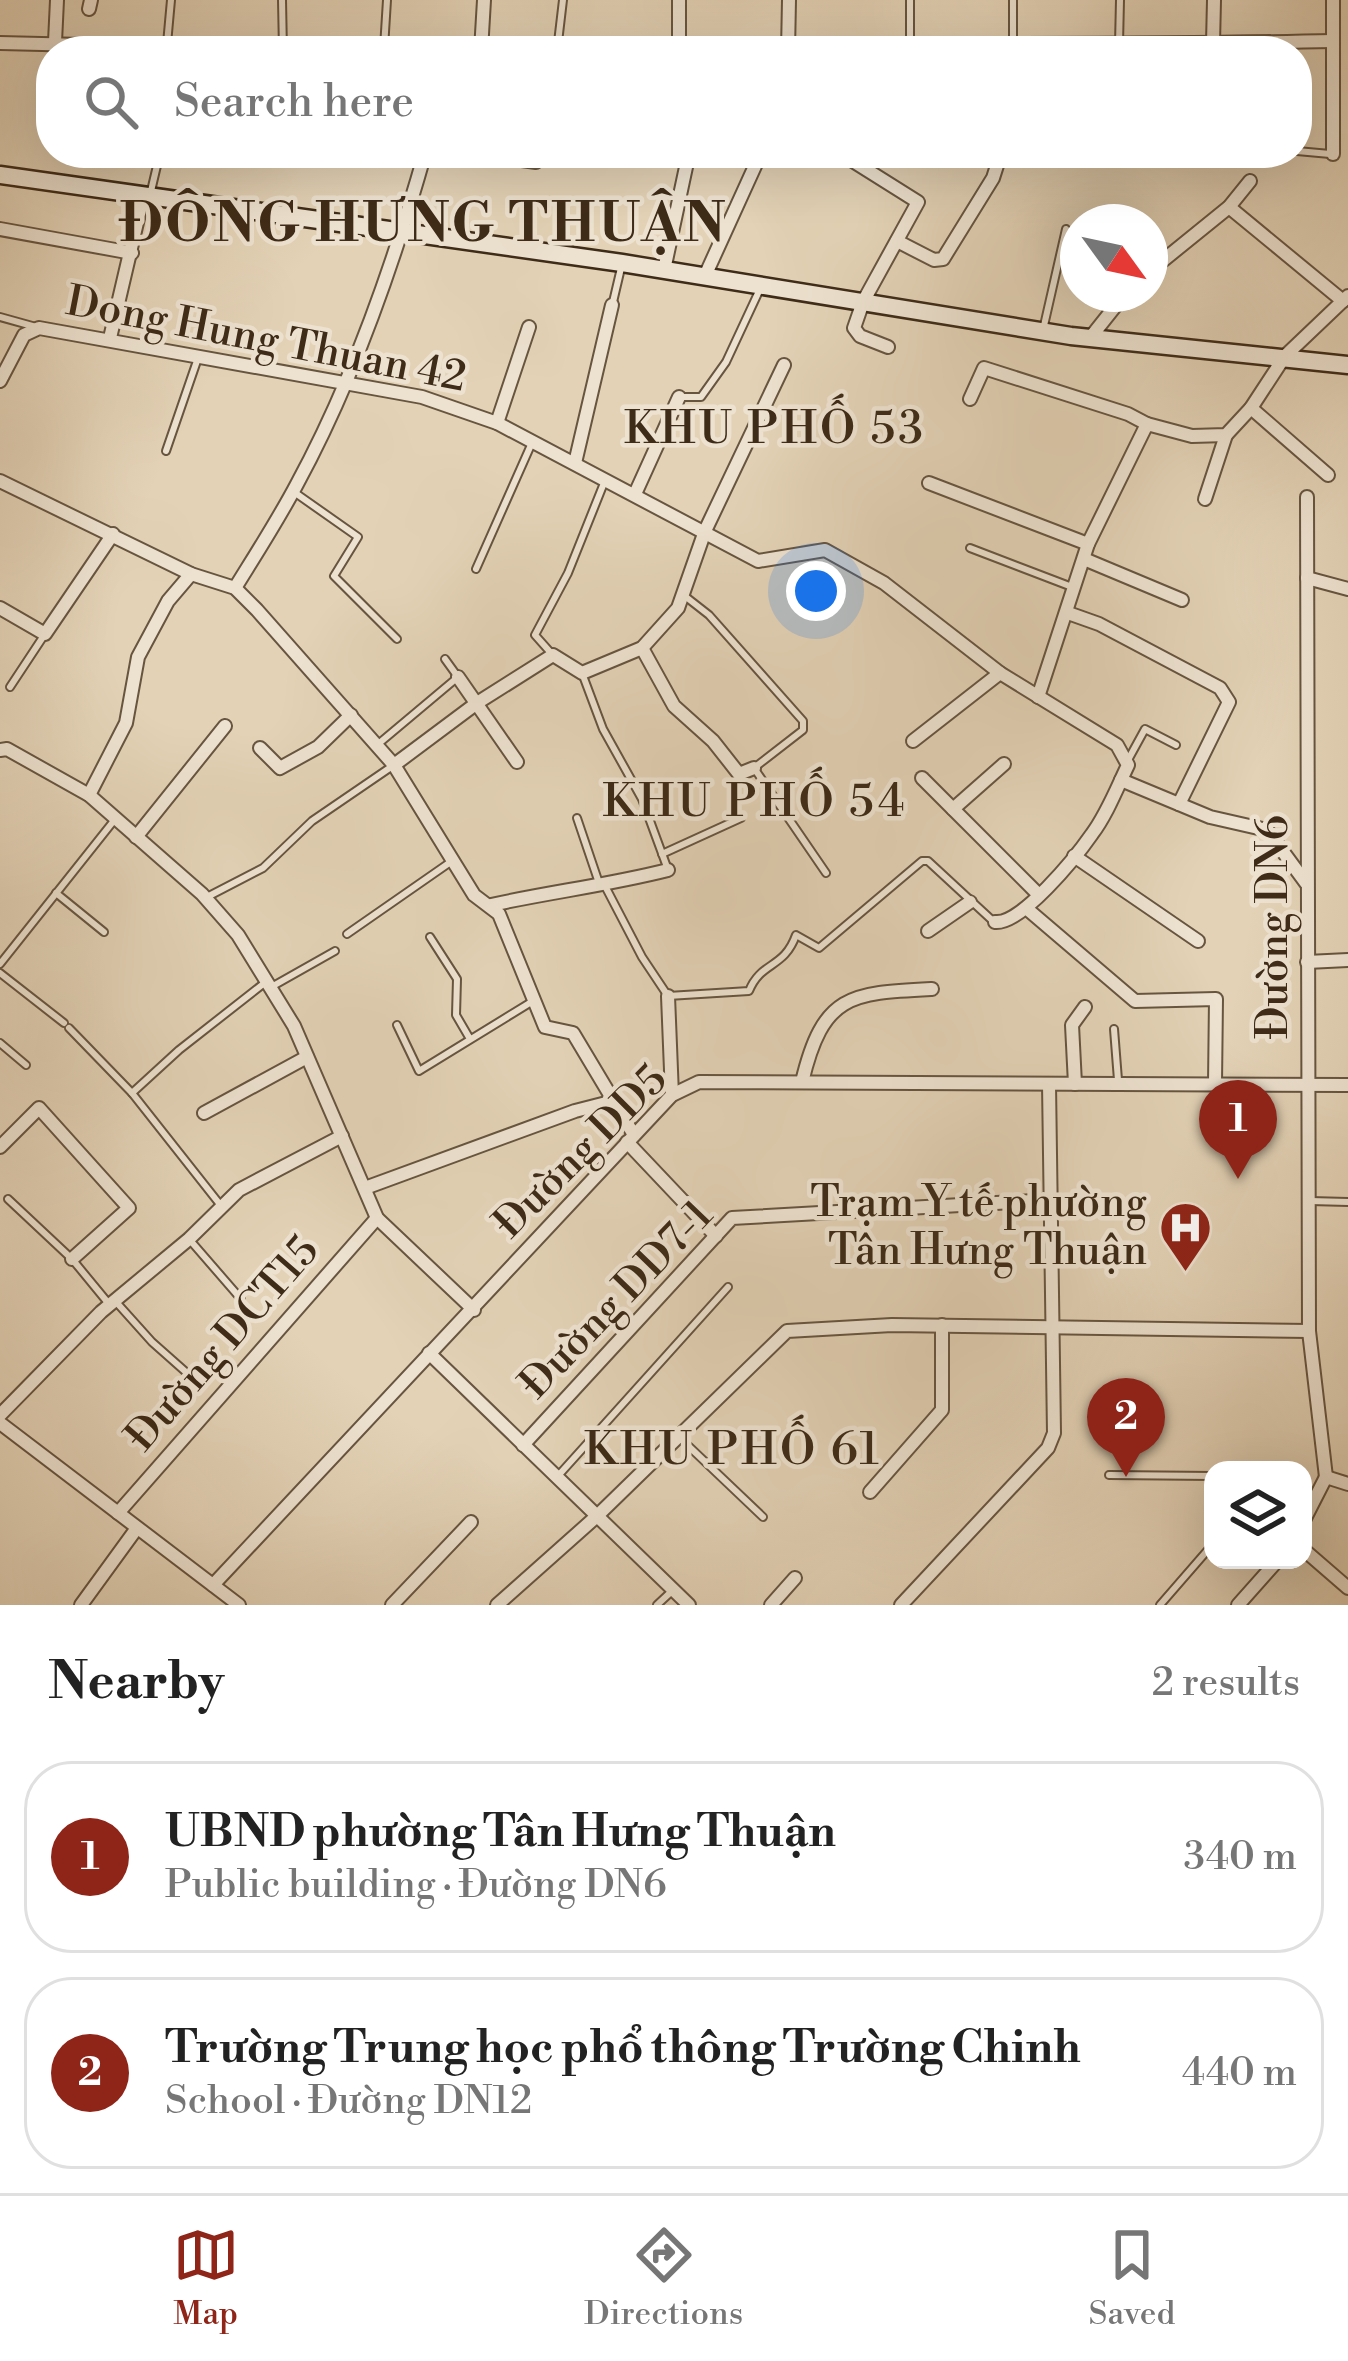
<!DOCTYPE html>
<meta charset="utf-8">
<style>
:root{--surface:#fff;--page:#f6f6f6;--text:#222;--muted:#767676;--line:#e0e0e0;--accent:#8f2418}
body{margin:0;font-family:"Libre Bodoni",serif;background:var(--page);color:var(--text)}
.controls{position:absolute;right:36px;bottom:36px;display:grid;overflow:hidden;border-radius:24px;box-shadow:0 12px 48px #0002}
.controls button{width:108px;height:108px;display:grid;place-items:center;padding:0;border:0;border-bottom:3px solid var(--line);background:var(--surface);color:var(--text);font:60px sans-serif}
.compass{position:absolute;left:1060px;top:204px;width:108px;height:108px;border-radius:50%;background:var(--surface);box-shadow:0 12px 48px #0002;rotate:123deg}
.you{position:absolute;left:816px;top:591px;width:42px;height:42px;margin:-30px;border:9px solid #fff;border-radius:50%;background:#1a73e8;box-shadow:0 0 0 18px #1a73e833}
.badge{display:grid;place-items:center;width:78px;height:78px;border-radius:50%;background:var(--accent);color:#fff;font-size:39px;font-weight:700}
.pin{position:absolute;translate:-50% -99px;filter:drop-shadow(0 3px 6px #0008)}
.pin::after{content:'';position:absolute;top:63px;width:42px;height:36px;background:inherit;clip-path:polygon(0 0,100% 0,50% 100%)}
.list{margin:0;padding:0;list-style:none}
h2{display:flex;justify-content:space-between;align-items:center;height:156px;margin:0;padding:0 48px;font-size:51px}
h2 small{font-size:39px;font-weight:400;color:var(--muted)}
.list li{display:grid;grid-template-columns:78px 1fr auto;gap:36px;align-items:center;box-sizing:border-box;height:192px;margin:0 24px 24px;padding:0 24px;border:3px solid var(--line);border-radius:48px}
.list b{display:block;font-size:45px;white-space:nowrap}
.list p{margin:0;font-size:39px;white-space:nowrap;color:var(--muted)}
.list em{font-size:39px;font-style:normal;color:var(--muted)}
.icon{flex:none;width:66px;height:66px;fill:none;stroke:currentColor;stroke-width:2;stroke-linecap:round;stroke-linejoin:round}
.map{position:relative;flex:none;width:1348px;height:1605px;overflow:hidden}
.search{position:absolute;background:var(--surface);box-shadow:0 12px 48px #0002;left:36px;right:36px;top:36px;height:132px;display:flex;align-items:center;gap:30px;box-sizing:border-box;padding:0 42px;border-radius:48px;color:var(--muted);font-size:45px}
.sheet{height:588px;background:var(--surface)}
nav{display:flex;justify-content:space-around;align-items:center;box-sizing:border-box;height:168px;border-top:3px solid var(--line);background:var(--surface);font-size:33px;color:var(--muted)}
nav a{display:grid;justify-items:center;gap:6px}
nav .on{color:var(--accent)}
.map>svg:first-child{display:block}
</style>
<div class="map">
<svg width="1348" height="1605" viewBox="0 0 1348 1605">
<rect width="100%" height="100%" fill="#e3d2b6"/>
<filter id="stains"><feTurbulence type="fractalNoise" baseFrequency=".00167" numOctaves="4"/><feColorMatrix values="0 0 0 0 .2 0 0 0 0 .09 0 0 0 0 .02 0 0 0 .5 -.17"/></filter>
<radialGradient id="worn" r=".72"><stop offset=".6" stop-color="#630" stop-opacity="0"/><stop offset="1" stop-color="#630" stop-opacity=".3"/></radialGradient>
<g fill="none" stroke-linecap="round" stroke-linejoin="round">
<defs>
<g id="lane">
<path d="M282 0 283 51"/>
<path d="M910 0V42"/>
<path d="M167 44 171 0"/>
<path d="M1013 44V0"/>
<path d="M1119 44 1120 0"/>
<path d="M557 45 586 51"/>
<path d="M284 46 449 51"/>
<path d="M384 48 387 0"/>
<path d="M557 51 563 0"/>
<path d="M657 51 678 48"/>
<path d="M1297 151 1330 154"/>
<path d="M859 165 864 153"/>
<path d="M151 191 160 153"/>
<path d="M613 302 621 268"/>
<path d="M0 317 36 327"/>
<path d="M1043 330 1066 229"/>
<path d="M682 397H701L726 362 760 289"/>
<path d="M166 451 198 358"/>
<path d="M294 492 358 537 334 576 397 639"/>
<path d="M970 548 1072 587"/>
<path d="M476 569 531 445"/>
<path d="M686 597 709 615 803 721V730L754 768 826 873"/>
<path d="M551 653 535 635 568 573 604 483"/>
<path d="M582 673 603 729 642 799 667 867"/>
<path d="M10 687 43 637"/>
<path d="M377 745 458 677 445 659"/>
<path d="M1128 760 1145 729 1176 745"/>
<path d="M577 818 599 883"/>
<path d="M662 854 741 818"/>
<path d="M605 886 642 957 668 996 749 991C761 961 784 969 796 935L819 948 922 861H928L994 922"/>
<path d="M56 893 104 932"/>
<path d="M207 897 263 868 312 821 391 767"/>
<path d="M347 934 452 861"/>
<path d="M430 937 457 979 456 1015 470 1039"/>
<path d="M0 964 116 818"/>
<path d="M0 973 64 1023"/>
<path d="M273 986 335 951"/>
<path d="M397 1025 419 1071 533 1001"/>
<path d="M69 1028 132 1093 222 1207"/>
<path d="M1114 1029 1118 1080"/>
<path d="M0 1043 26 1065"/>
<path d="M132 1093 179 1050 267 981"/>
<path d="M8 1199 72 1259 109 1304"/>
<path d="M1310 1201 1348 1202"/>
<path d="M189 1239 241 1299"/>
<path d="M117 1303 152 1342 196 1381"/>
<path d="M679 1437 763 1517"/>
<path d="M1109 1475 1213 1476"/>
<path d="M557 1477 728 1287"/>
<path d="M657 1605 672 1591"/>
<path d="M1160 1605 1213 1544"/>
</g>
<g id="street">
<path d="M1333 0V154"/>
<path d="M89 9 91 0"/>
<path d="M55 42 57 0"/>
<path d="M0 43 167 47"/>
<path d="M1213 43 1214 0"/>
<path d="M679 48C897 42 1115 46 1333 41"/>
<path d="M436 51V50"/>
<path d="M481 51 484 0"/>
<path d="M679 51V0"/>
<path d="M788 51 789 0"/>
<path d="M469 153 536 162"/>
<path d="M718 153 735 157 764 153"/>
<path d="M840 153 918 202 863 302 854 328 860 336 888 347"/>
<path d="M1229 207 1343 301"/>
<path d="M0 229 132 253"/>
<path d="M897 241 934 260 943 259 993 178 1001 153"/>
<path d="M664 270 689 153"/>
<path d="M1150 271 1229 207 1250 181"/>
<path d="M705 276 760 155"/>
<path d="M110 338 143 197"/>
<path d="M1090 338 1125 294"/>
<path d="M0 381 24 335 39 328 422 397 497 423 758 561 825 550 884 583 1000 673 1117 745 1128 765C1117 788 1107 814 1092 834 1076 857 1021 925 995 922"/>
<path d="M970 399 984 368 1128 414 1147 424"/>
<path d="M1251 408 1328 475"/>
<path d="M497 423 529 327"/>
<path d="M575 463 612 305"/>
<path d="M0 481 191 574 235 588 257 610 394 765 474 895 499 914 545 1027 573 1033 634 1135"/>
<path d="M929 483 1088 544"/>
<path d="M635 494 679 397"/>
<path d="M1307 497 1309 1331 1326 1477"/>
<path d="M1205 499 1226 435"/>
<path d="M1084 559 1182 600"/>
<path d="M1307 578 1348 589"/>
<path d="M235 588C256 554 278 520 297 484 353 381 393 266 425 153"/>
<path d="M0 608 45 634 113 534"/>
<path d="M1068 613 1099 624 1220 688 1229 702 1179 804"/>
<path d="M642 648 674 706 713 741 739 774 754 768"/>
<path d="M458 677 517 762"/>
<path d="M1038 697 1088 544 1147 424 1192 436 1226 435 1251 408 1285 356 1348 296"/>
<path d="M913 741 1000 673"/>
<path d="M260 748 280 768 318 747 351 715"/>
<path d="M0 750 7 749 89 795 202 894 238 935 294 1026 377 1218 474 1310"/>
<path d="M394 765 477 703 553 655 582 673 642 648 678 608 705 531 784 365"/>
<path d="M922 778 1039 895"/>
<path d="M1121 780 1210 817 1267 830 1306 883"/>
<path d="M89 795 126 723 138 657 168 601 191 574"/>
<path d="M953 809 1004 764"/>
<path d="M136 837 225 726"/>
<path d="M1074 856 1198 941"/>
<path d="M491 905C550 892 609 885 668 870"/>
<path d="M1026 908 1135 1001 1216 999 1215 1084"/>
<path d="M928 931 970 902"/>
<path d="M1307 962 1348 960"/>
<path d="M668 996 672 1095"/>
<path d="M802 1082C823 994 850 993 932 989"/>
<path d="M1075 1084 1072 1025 1085 1007"/>
<path d="M204 1113 307 1057"/>
<path d="M627 1142 716 1236"/>
<path d="M0 1147 39 1108 129 1208 72 1259"/>
<path d="M365 1188 575 1111 614 1101"/>
<path d="M429 1353 689 1605"/>
<path d="M0 1415 101 1312 189 1239 239 1190 342 1136"/>
<path d="M0 1423 239 1605"/>
<path d="M523 1445 732 1218 1051 1200"/>
<path d="M1326 1477 1348 1484"/>
<path d="M870 1492 942 1410V1325"/>
<path d="M118 1513 377 1218"/>
<path d="M1303 1522 1326 1477"/>
<path d="M1303 1549 1348 1588"/>
<path d="M213 1585 672 1095 699 1082 1348 1085"/>
<path d="M81 1605 137 1528"/>
<path d="M392 1605 471 1522"/>
<path d="M497 1605 597 1516 787 1331 892 1325 1309 1331"/>
<path d="M771 1605 795 1578"/>
<path d="M901 1605 1048 1448 1054 1433 1049 1084"/>
<path d="M1238 1605 1278 1560"/>
</g>
<path id="secondary" d="M0 175 622 263 1071 336 1348 365"/>
</defs>
<use href="#lane" stroke="#675540" stroke-width="10"/>
<use href="#street" stroke="#675540" stroke-width="16"/>
<use href="#secondary" stroke="#3e2b18" stroke-width="21"/>
<use href="#lane" stroke="#ede2d0" stroke-width="6"/>
<use href="#street" stroke="#ede2d0" stroke-width="12"/>
<use href="#secondary" stroke="#ede2d0" stroke-width="16"/>
</g>
<defs>
<symbol id="hospital-pin" viewBox="-11 -11 22 30"><path d="M0 17L-7.5 6A9.5 9.5 0 1 1 7.5 6Z" fill="#8f2418" stroke="#ede2d0"/><path d="M-5-5h3v3.5h4V-5h3V5h-3V1.5h-4V5h-3Z" fill="#fff"/></symbol>
</defs>
<g fill-rule="evenodd">
<use href="#hospital-pin" x="1156" y="1198" width="59" height="81"/>
</g>
<g text-anchor="middle" dominant-baseline="central" stroke-width="9" stroke-linejoin="round" paint-order="stroke">
<g font-size="42" fill="#3e2b18" stroke="#ede2d0">
<text transform="translate(266 340) rotate(11)">Dong Hung Thuan 42</text>
<text transform="translate(1274 927) rotate(-90)">Đường DN6</text>
<text transform="translate(581 1152) rotate(-45)">Đường DD5</text>
<text transform="translate(617 1300) rotate(-46)">Đường DD7-1</text>
<text transform="translate(223 1344) rotate(-49)">Đường DCT15</text>
</g>
<g font-size="42" fill="#3e2b18" stroke="#ede2d0" text-anchor="end">
<text x="1147" y="1203">Trạm Y tế phường<tspan x="1147" dy="48">Tân Hưng Thuận</tspan></text>
</g>
<g font-size="45" letter-spacing="3" fill="#3e2b18" stroke="#ede2d0">
<text x="775" y="429">KHU PHỐ 53</text>
<text x="755" y="802">KHU PHỐ 54</text>
<text x="733" y="1450">KHU PHỐ 61</text>
</g>
<g font-size="54" font-weight="bold" letter-spacing="3" fill="#3e2b18" stroke="#ede2d0">
<text x="424" y="225">ĐÔNG HƯNG THUẬN</text>
</g>
</g>
<rect width="100%" height="100%" filter="url(#stains)"/>
<rect width="100%" height="100%" fill="url(#worn)"/>
</svg>
<div class="controls">
<button><svg class="icon" aria-label="layers" viewBox="0 0 24 24"><path d="M12 4l9 5-9 5-9-5zM3 14l9 5 9-5"/></svg></button>
</div>
<svg class="compass" viewBox="-18 -18 36 36"><path d="M0-13l5 13h-10z" fill="#e53935"/><path d="M0 13l5-13h-10z" fill="#767676"/></svg>
<div class="you"></div>
<div class="pin badge" style="left:1238px;top:1179px">1</div>
<div class="pin badge" style="left:1126px;top:1477px">2</div>
<div class="search"><svg class="icon" aria-label="search" viewBox="0 0 24 24"><circle cx="10" cy="10" r="6"/><path d="M15 15l6 6"/></svg>Search here</div>
</div>
<section class="sheet">
<h2>Nearby<small>2 results</small></h2>
<ul class="list">
<li><span class="badge">1</span><div><b>UBND phường Tân Hưng Thuận</b><p>Public building · Đường DN6</p></div><em>340 m</em></li>
<li><span class="badge">2</span><div><b>Trường Trung học phổ thông Trường Chinh</b><p>School · Đường DN12</p></div><em>440 m</em></li>
</ul>
</section>
<nav>
<a class="on"><svg class="icon" aria-label="map" viewBox="0 0 24 24"><path d="M3 6l6-2 6 2 6-2v14l-6 2-6-2-6 2zM9 4v14M15 6v14"/></svg>Map</a>
<a><svg class="icon" aria-label="directions" viewBox="0 0 24 24"><path d="M12 3l9 9-9 9-9-9zM9 14v-3h6M13 9l2 2-2 2"/></svg>Directions</a>
<a><svg class="icon" aria-label="saved" viewBox="0 0 24 24"><path d="M7 4h10v16l-5-4-5 4z"/></svg>Saved</a>
</nav>
